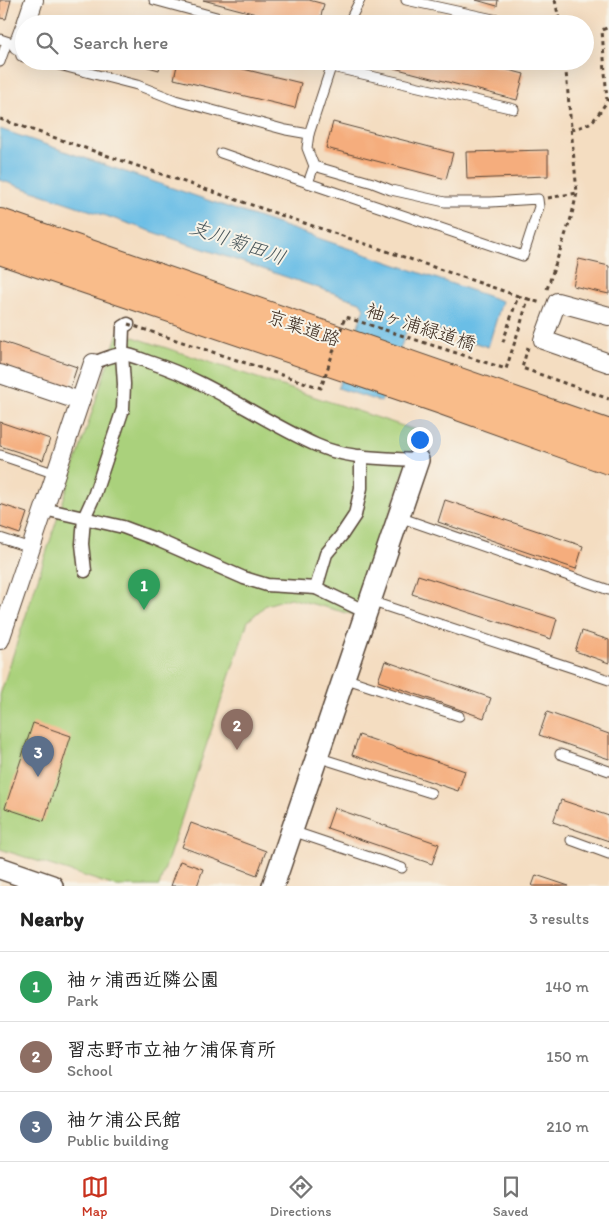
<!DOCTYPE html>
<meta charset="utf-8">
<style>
:root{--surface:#fff;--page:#f2f2f2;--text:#222;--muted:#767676;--line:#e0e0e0;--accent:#c8321e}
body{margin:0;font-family:Itim,"Klee One",sans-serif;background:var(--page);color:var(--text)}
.you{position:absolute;left:419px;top:439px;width:18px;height:18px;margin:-12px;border:4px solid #fff;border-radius:50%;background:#1a73e8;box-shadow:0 0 0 8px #1a73e833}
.badge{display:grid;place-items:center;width:32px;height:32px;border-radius:50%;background:var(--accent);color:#fff;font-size:16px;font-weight:700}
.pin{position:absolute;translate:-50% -41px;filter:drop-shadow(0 1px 2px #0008)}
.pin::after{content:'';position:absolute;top:26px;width:18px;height:15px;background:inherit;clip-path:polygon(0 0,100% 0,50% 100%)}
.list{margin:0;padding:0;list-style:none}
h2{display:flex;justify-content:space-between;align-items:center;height:65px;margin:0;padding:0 20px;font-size:21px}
h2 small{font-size:16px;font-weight:400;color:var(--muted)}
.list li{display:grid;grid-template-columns:32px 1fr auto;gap:15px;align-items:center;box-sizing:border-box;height:70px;padding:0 20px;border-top:1px solid var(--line)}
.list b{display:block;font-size:19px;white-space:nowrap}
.list p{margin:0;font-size:16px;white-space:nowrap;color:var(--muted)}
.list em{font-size:16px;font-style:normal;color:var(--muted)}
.icon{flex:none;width:28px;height:28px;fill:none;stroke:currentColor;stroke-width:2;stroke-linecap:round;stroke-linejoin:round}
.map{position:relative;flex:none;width:609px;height:886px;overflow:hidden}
.search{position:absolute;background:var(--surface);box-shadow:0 5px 20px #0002;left:15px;right:15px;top:15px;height:55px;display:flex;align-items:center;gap:12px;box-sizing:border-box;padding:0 18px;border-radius:28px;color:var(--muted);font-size:19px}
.sheet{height:275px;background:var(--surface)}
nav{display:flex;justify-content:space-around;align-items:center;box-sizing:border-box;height:70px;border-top:1px solid var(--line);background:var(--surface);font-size:14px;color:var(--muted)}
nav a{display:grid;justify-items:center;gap:2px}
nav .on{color:var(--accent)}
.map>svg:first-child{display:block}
</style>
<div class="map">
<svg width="609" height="886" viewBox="0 0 609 886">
<rect width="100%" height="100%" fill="#f7f3e8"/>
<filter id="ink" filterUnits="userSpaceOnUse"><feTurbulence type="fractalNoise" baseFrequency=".02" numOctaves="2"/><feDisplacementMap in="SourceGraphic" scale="10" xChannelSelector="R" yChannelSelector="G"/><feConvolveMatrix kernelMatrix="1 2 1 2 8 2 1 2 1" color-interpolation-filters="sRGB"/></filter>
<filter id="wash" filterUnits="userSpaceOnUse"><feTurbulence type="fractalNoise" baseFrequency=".0096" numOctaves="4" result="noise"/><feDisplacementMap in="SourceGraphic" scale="20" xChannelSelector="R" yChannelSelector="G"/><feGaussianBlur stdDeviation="1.12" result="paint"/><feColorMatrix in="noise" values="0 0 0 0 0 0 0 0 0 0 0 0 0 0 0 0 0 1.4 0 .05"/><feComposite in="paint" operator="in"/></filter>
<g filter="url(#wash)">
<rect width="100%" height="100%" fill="#f4ddc1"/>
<path fill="#aad17c" stroke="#727e4d" d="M118 332 418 431 355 615 290 598 266 605 248 621 159 886H115L0 849V695Z"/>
<path fill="#6abee6" stroke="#527482" d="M0 129 502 301 488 347 415 322 409 324 381 402 338 388 364 308 360 302 0 180Z"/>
<g id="blocks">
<g fill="#f5ad7d">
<path d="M0 0H11L6 19 0 18Z"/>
<path d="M203 0H309L324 4 319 24H294Z"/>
<path d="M476 0H498L497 6Z"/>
<path d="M48 16 77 23V24H46Z"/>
<path d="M127 61H161L159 70Z"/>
<path d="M178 61H210L301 83 295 108 174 79Z"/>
<path d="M367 61H474L524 74 517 100Z"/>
<path d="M333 122 453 153 446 179 326 148Z"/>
<path d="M548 150V176L467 179 466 152Z"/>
<path d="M579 259 609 266V294L573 286Z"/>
<path d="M0 341 77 367 70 388 0 365Z"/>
<path d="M0 422 50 439 43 460 0 446Z"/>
<path d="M445 500 583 546 576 569 438 522Z"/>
<path d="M0 504 27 513 20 534 0 527Z"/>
<path d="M418 575 557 619 551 639 412 594Z"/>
<path d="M582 631 609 640V663L575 651Z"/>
<path d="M385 661 491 698 484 718 378 681Z"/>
<path d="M547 712 609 734V759L539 735Z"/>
<path d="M33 723 71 736 44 821 5 808Z"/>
<path d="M359 735 465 771 458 791 352 755Z"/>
<path d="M561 800 609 816V841L553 822Z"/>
<path d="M334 808 439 844 432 864 327 828Z"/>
<path d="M191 823 266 851 257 875 182 847Z"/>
<path d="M180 861 203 869 197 886H171Z"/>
<path d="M536 875 569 886H532Z"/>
</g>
</g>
</g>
<g filter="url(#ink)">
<use href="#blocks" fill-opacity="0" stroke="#574536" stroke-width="1"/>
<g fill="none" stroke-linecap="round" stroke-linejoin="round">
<defs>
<g id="service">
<path d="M154 0 242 24"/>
<path d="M406 0 507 22"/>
<path d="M348 24 360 0"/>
<path d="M0 39 18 45 21 56 24 57"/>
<path d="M43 61 137 85 175 100 286 130 309 134 307 148 314 166 308 183 523 256 539 207 538 199 491 202H445L391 190 373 183 314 166"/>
<path d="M0 62 7 42"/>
<path d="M332 67 514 109"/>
<path d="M309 134 333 61"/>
<path d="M221 153 308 183"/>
<path d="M0 455 56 474"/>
<path d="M399 517 609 590"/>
<path d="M0 538 31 548"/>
<path d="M370 601 609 680"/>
<path d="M344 678 459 716"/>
<path d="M560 754 609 771"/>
<path d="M317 757 431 793"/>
<path d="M292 831 402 868"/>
<path d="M571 840 609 854"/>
</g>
<g id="pedestrian">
<path d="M93 363C102 360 114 354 123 354 132 355 143 360 152 363 211 382 260 420 316 445 347 459 384 458 418 460"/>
<path d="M44 509 123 527 155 539 244 578 267 585 316 588 366 612"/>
<path d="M85 571 82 544 84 518 94 496 123 409 124 384 122 354 123 327 128 324"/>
<path d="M316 588 326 554 341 536 355 515 361 488V456"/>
</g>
<g id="minor">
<path d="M26 24 34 0"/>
<path d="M18 45 24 29"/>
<path d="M609 316 557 302 543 340 609 363"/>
<path d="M0 374 80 401"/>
<path d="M0 640 93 363"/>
</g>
<g id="tertiary">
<path d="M0 868 52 886"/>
<path d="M273 886 418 460"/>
</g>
<g id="motorway">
<path d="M0 223 609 434"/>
<path d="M0 250 439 399 609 460"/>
</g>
</defs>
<use href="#service" stroke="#574536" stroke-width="11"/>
<use href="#pedestrian" stroke="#574536" stroke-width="15"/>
<use href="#minor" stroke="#574536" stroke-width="20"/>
<use href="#tertiary" stroke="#574536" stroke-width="24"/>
<use href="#motorway" stroke="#574536" stroke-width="30"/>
<g stroke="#574536" stroke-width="3" stroke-dasharray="4 4" stroke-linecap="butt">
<path d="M555 0 560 24"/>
<path d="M607 101 602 30 609 27"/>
<path d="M0 119 518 296 502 345"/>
<path d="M571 129C596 125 595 117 609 99"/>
<path d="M548 198 577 193"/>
<path d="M547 289 571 218 577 193 565 61"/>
<path d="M518 296 528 299"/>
<path d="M521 323 528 299 541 303"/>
<path d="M528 347 522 368 609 399"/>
</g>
<use href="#service" stroke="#fff" stroke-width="9"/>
<use href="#pedestrian" stroke="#fff" stroke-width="12"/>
<use href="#minor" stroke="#fff" stroke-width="18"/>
<use href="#tertiary" stroke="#fff" stroke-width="21"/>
<use href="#motorway" stroke="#f9bc8a" stroke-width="28"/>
<path stroke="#574536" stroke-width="3" stroke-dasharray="4 4" stroke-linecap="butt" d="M128 324 321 388 345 317 506 369 521 323"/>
</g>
</g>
<g text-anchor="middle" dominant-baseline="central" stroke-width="4" stroke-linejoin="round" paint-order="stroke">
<g font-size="19" fill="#3b2a1e" stroke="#f7f3e8">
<text transform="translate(421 327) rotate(18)">袖ヶ浦緑道橋</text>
<text transform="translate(304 328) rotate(19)">京葉道路</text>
</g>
<g font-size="20" font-style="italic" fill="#49565a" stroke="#f7f3e8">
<text transform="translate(238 242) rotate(19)">支川菊田川</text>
</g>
</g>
</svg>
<div class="you"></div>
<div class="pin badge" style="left:144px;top:610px;background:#2e9e5b">1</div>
<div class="pin badge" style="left:237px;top:750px;background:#8d6e63">2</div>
<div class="pin badge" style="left:38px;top:777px;background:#5c6f8a">3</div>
<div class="search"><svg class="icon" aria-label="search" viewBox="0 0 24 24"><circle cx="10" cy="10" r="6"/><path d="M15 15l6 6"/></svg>Search here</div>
</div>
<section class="sheet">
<h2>Nearby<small>3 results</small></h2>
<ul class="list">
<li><span class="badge" style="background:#2e9e5b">1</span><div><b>袖ヶ浦西近隣公園</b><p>Park</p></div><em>140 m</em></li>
<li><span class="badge" style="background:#8d6e63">2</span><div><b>習志野市立袖ケ浦保育所</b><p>School</p></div><em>150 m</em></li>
<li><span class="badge" style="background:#5c6f8a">3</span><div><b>袖ケ浦公民館</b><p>Public building</p></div><em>210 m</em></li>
</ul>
</section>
<nav>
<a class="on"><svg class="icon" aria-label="map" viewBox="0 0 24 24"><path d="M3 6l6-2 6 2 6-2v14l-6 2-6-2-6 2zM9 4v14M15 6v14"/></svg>Map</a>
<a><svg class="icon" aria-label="directions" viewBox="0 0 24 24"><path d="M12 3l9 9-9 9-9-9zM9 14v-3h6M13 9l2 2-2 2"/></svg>Directions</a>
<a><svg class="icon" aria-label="saved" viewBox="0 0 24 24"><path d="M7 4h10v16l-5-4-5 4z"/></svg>Saved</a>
</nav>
